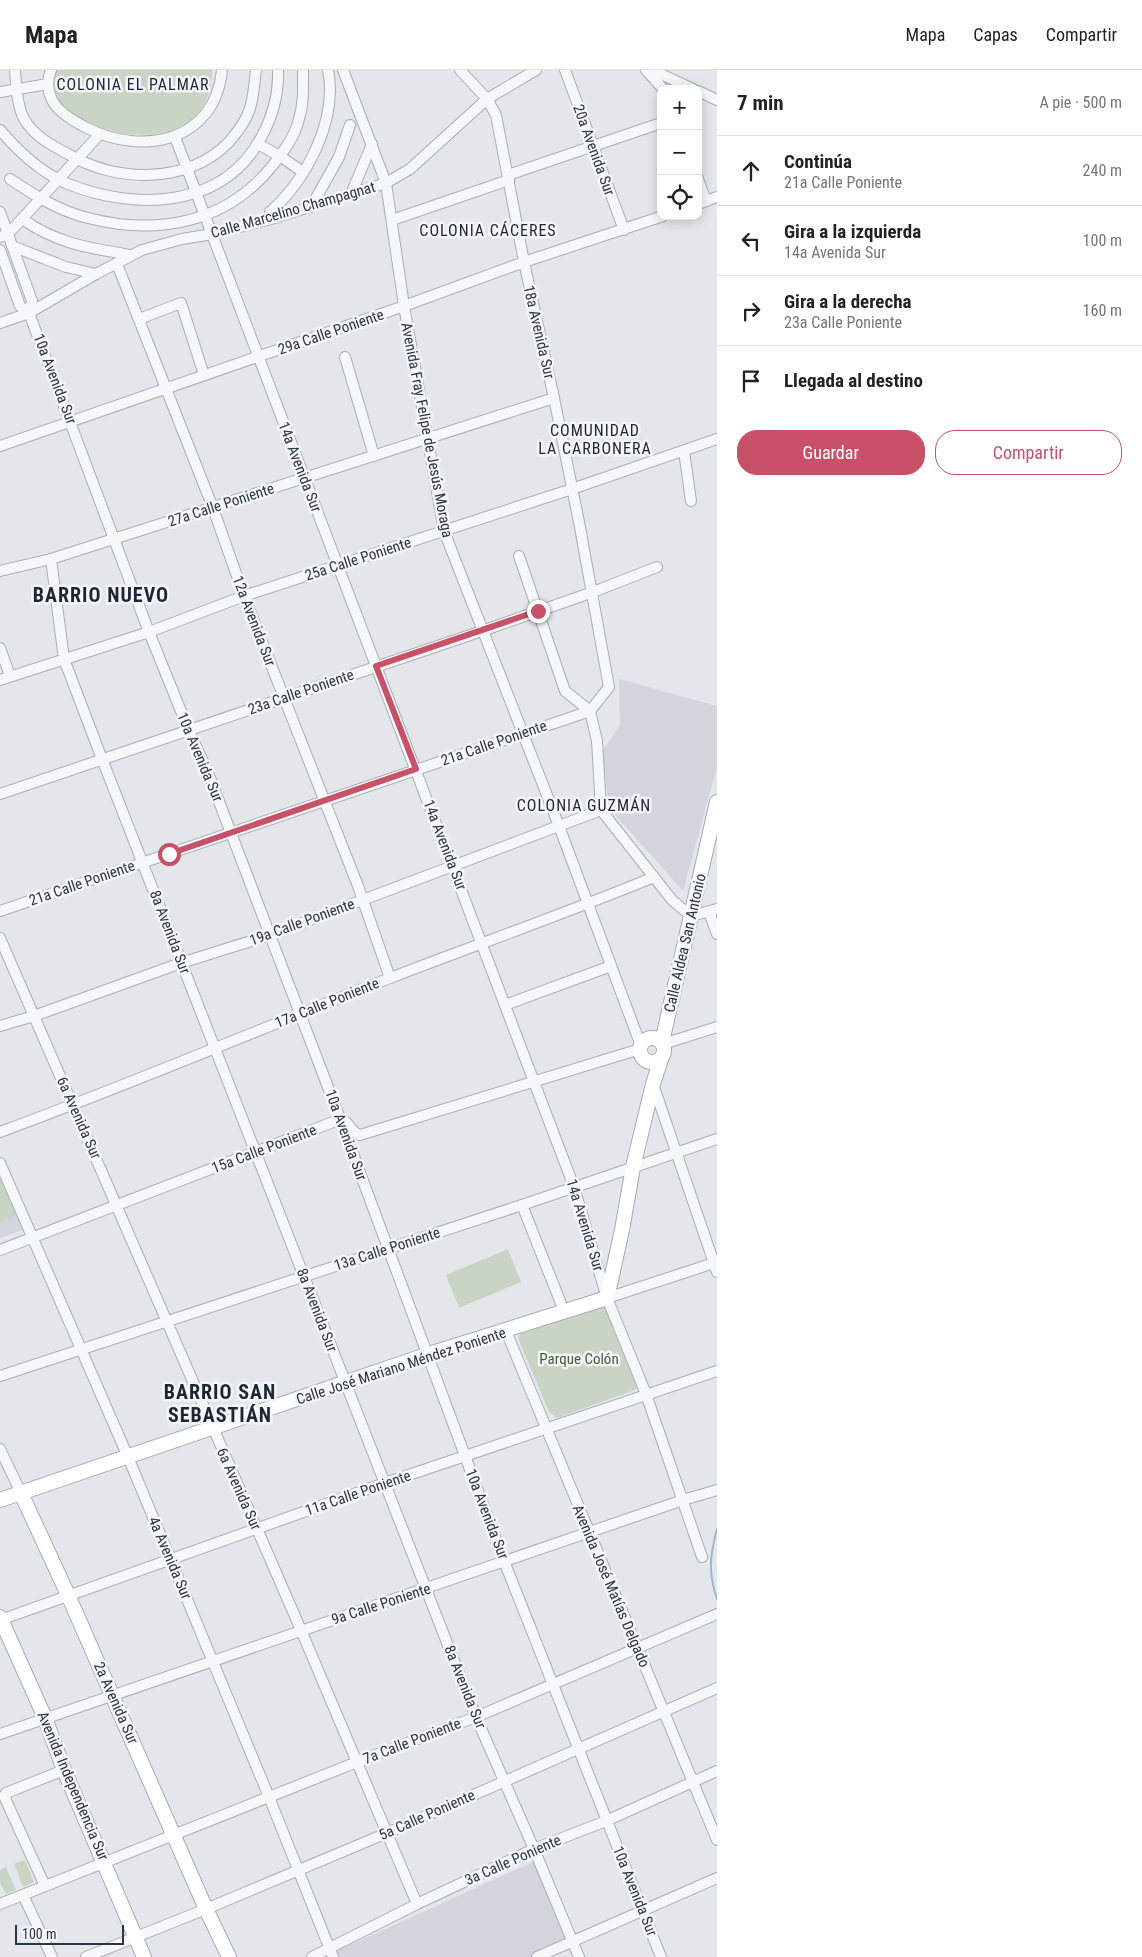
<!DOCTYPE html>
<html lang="es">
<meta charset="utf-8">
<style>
:root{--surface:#fff;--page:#f6f6f6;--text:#222;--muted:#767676;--line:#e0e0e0;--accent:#c85069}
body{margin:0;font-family:"Roboto Condensed",sans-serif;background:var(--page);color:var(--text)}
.controls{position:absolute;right:15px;top:15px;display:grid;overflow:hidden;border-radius:10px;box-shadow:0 2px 12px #0003}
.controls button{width:45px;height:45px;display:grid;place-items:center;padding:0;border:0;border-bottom:1px solid var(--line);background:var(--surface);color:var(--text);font:25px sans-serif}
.scale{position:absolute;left:15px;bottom:12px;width:109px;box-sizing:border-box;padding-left:5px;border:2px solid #2c3542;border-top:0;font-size:14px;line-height:18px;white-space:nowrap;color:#2c3542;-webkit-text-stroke:4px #f3f5f8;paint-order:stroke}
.stop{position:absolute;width:15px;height:15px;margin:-11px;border:4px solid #c85069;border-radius:50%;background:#fff}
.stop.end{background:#c85069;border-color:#fff;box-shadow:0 1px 5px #0008}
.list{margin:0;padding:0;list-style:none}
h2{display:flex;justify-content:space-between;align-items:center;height:65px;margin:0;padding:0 20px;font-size:21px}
h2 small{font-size:16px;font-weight:400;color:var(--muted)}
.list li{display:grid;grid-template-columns:32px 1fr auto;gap:15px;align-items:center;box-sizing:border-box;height:70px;padding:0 20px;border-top:1px solid var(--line)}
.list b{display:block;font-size:19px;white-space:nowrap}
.list p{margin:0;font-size:16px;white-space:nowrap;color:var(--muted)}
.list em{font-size:16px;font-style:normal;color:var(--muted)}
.actions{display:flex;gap:10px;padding:15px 20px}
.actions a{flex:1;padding:11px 0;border:1px solid var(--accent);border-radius:20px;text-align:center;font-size:18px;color:var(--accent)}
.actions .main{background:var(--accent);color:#fff}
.icon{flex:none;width:28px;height:28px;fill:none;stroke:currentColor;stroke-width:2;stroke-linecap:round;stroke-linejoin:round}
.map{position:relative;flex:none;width:717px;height:1887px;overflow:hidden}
header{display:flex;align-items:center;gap:30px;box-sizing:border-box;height:70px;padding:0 25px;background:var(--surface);border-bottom:1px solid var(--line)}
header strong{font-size:24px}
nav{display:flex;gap:28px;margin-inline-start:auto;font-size:18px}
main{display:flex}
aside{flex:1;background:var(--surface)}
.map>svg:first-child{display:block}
</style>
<header>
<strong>Mapa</strong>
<nav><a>Mapa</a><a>Capas</a><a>Compartir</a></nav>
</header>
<main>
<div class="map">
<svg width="717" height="1887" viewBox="0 0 717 1887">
<rect width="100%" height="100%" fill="#e3e7eb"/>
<g fill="#d2d6dc">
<path d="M619 609 717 636V697L683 821 609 738 602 682 620 655Z"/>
<path d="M0 1098 25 1159 0 1168Z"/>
<path d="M535 1791 568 1872 533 1887H339L337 1881Z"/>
</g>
<g fill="#cad4c5">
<path d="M57 0H212C212 70 138 76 88 52 77 47 62 38 57 26 53 17 54 9 57 0Z"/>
<path d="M0 1108 17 1145 0 1152Z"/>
<path d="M508 1179 521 1212 459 1238 446 1205Z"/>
<path d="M604 1231 640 1315 635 1320 557 1348 549 1342 518 1268 524 1257Z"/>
<path d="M25 1790 34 1812 23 1817 14 1794Z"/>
<path d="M6 1797 16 1820 6 1824 0 1813V1800Z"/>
</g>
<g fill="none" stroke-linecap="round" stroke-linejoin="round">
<path stroke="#a0b6c9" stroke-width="2" d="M717 1459C710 1485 708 1503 717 1529"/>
<defs>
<g id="minor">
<path d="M15 0C16 15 17 35 24 49 34 66 51 75 68 84 116 113 187 114 228 73 236 64 245 53 249 41 254 28 254 14 256 0"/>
<path d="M51 0C47 10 47 20 52 30 58 42 75 52 87 58 143 86 215 72 222 0"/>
<path d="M343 0 386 113 404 236 444 461 559 756 641 976"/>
<path d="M460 0 487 29 496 45 524 192 554 328 579 452 609 617 590 641"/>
<path d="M565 0 624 160"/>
<path d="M646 0 663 19"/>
<path d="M652 0 693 19"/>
<path d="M698 21 717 30"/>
<path d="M0 22 48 14"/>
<path d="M0 60C18 81 41 103 68 114 136 141 224 139 262 66 273 45 279 23 278 0"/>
<path d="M175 67 574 1117 607 1228 646 1324 702 1487"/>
<path d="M258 74 280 86 303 102"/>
<path d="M508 105 661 53"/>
<path d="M10 109C34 125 59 141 88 148 158 166 227 153 273 95 284 81 295 66 299 49 304 33 303 17 303 0"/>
<path d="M698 109 706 131"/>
<path d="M351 124 372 74"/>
<path d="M698 134 717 127"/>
<path d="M311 137 339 87 350 55"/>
<path d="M0 142 32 231 29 243"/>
<path d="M270 142C307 109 338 50 328 0"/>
<path d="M22 149C58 174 89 178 131 185"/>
<path d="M392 150 509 110"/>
<path d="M0 167 8 164 100 64"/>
<path d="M12 176 66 197 96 204"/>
<path d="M0 180 20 236 29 243 149 562 189 661 207 700 339 1046 504 1491 661 1887"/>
<path d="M117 194 213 438 244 526 358 816 390 908"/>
<path d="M139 249 181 233 204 305"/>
<path d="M0 253 29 243 96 204 142 180 182 169 212 164 271 149 386 113 410 99 487 29 536 0"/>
<path d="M345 287 374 386"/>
<path d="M0 376 404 236 524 192 663 146"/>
<path d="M684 381 691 431"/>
<path d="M519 486 565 621 590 641"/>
<path d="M51 489 64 589 102 689 476 1647 534 1779 579 1887"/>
<path d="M0 501 51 489 554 328"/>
<path d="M0 578 10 606"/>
<path d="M0 610 149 562 244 526 572 419 717 369"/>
<path d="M590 641 597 671 601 740 672 830 691 846 717 839"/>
<path d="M0 724 482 561 593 522 657 497"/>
<path d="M0 841 590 641"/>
<path d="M709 842 717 864"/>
<path d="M0 868 301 1560 417 1834"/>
<path d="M505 935 611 896"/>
<path d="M0 956 34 946 181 893 270 865 601 740"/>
<path d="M663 974 717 957"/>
<path d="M653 1014 717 1202"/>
<path d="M0 1062C131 1014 260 959 390 908 478 874 567 843 654 807"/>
<path d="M0 1093 128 1387 269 1727 333 1887"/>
<path d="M522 1135 564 1241"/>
<path d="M0 1180 341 1049C350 1052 351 1063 360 1065L640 979"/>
<path d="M607 1228 717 1192"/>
<path d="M506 1261 717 1770"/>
<path d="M0 1306 522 1135 717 1069"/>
<path d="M0 1379 21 1423"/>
<path d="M0 1550 385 1413 717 1301"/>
<path d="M0 1664 683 1430 717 1420"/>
<path d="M45 1816 4 1726 6 1723 64 1700"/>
<path d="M23 1825 52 1887"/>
<path d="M0 1834 357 1692 476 1647 717 1544"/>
<path d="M86 1887 206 1839 387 1763 717 1618"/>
<path d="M312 1887 417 1834 534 1779 606 1751 717 1701"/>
<path d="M537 1887 717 1808"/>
</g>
<g id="major">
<circle cx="652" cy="980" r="12"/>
<path d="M662 972 717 732"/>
<path d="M21 1423 68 1525 206 1839 229 1887"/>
<path d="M0 1430 426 1285 607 1228 622 1160 633 1097 653 1014 661 989"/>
<path d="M0 1547 45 1648 64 1700 144 1887"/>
</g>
</defs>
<use href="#minor" stroke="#a8aeb5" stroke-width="12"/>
<use href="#major" stroke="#a3acb6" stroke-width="16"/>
<use href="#minor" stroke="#f6f7f9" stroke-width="10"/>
<use href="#major" stroke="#fff" stroke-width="14"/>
</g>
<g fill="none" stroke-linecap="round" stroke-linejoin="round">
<path stroke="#c85069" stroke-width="6" d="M169 784 416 699 376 596 538 541"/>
</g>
<g text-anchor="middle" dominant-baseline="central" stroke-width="5" stroke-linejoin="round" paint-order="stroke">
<g font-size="15" fill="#2c3542" stroke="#f3f5f8">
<text transform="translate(594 80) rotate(70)">20a Avenida Sur</text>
<text transform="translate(293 140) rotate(-16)">Calle Marcelino Champagnat</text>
<text transform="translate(331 262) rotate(-19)">29a Calle Poniente</text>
<text transform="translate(539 262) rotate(77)">18a Avenida Sur</text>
<text transform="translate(55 309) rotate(69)">10a Avenida Sur</text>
<text transform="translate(427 360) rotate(79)">Avenida Fray Felipe de Jesús Moraga</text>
<text transform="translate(300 397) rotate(69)">14a Avenida Sur</text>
<text transform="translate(221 435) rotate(-18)">27a Calle Poniente</text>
<text transform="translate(358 489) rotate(-18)">25a Calle Poniente</text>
<text transform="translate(254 551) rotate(69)">12a Avenida Sur</text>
<text transform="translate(301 622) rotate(-19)">23a Calle Poniente</text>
<text transform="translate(494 673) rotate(-19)">21a Calle Poniente</text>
<text transform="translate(200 687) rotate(67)">10a Avenida Sur</text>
<text transform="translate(445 775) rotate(69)">14a Avenida Sur</text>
<text transform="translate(82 813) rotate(-19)">21a Calle Poniente</text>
<text transform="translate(302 852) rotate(-20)">19a Calle Poniente</text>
<text transform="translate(170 862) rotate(69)">8a Avenida Sur</text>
<text transform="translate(685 873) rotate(-77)">Calle Aldea San Antonio</text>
<text transform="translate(327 933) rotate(-22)">17a Calle Poniente</text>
<text transform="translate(79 1048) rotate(66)">6a Avenida Sur</text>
<text transform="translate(346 1065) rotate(70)">10a Avenida Sur</text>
<text transform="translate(264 1079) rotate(-21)">15a Calle Poniente</text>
<text transform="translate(585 1155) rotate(73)">14a Avenida Sur</text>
<text transform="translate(387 1179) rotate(-18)">13a Calle Poniente</text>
<text transform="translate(317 1240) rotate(69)">8a Avenida Sur</text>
<text transform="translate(401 1296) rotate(-18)">Calle José Mariano Méndez Poniente</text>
<text transform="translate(239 1419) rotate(66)">6a Avenida Sur</text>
<text transform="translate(358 1423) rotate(-19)">11a Calle Poniente</text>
<text transform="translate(487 1444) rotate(69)">10a Avenida Sur</text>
<text transform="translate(170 1488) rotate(67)">4a Avenida Sur</text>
<text transform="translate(611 1516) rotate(67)">Avenida José Matías Delgado</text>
<text transform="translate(381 1534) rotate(-18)">9a Calle Poniente</text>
<text transform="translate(465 1617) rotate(68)">8a Avenida Sur</text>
<text transform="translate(116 1633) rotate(66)">2a Avenida Sur</text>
<text transform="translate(412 1671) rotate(-21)">7a Calle Poniente</text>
<text transform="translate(73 1716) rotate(67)">Avenida Independencia Sur</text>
<text transform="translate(427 1745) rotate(-24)">5a Calle Poniente</text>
<text transform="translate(513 1790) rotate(-24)">3a Calle Poniente</text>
<text transform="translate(635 1821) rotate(68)">10a Avenida Sur</text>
</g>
<g font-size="15" fill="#425d3a" stroke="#f3f5f8">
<text x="579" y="1289">Parque Colón</text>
</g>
<g font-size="16" letter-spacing="1" fill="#1e2633" stroke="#f3f5f8">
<text x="133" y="14">COLONIA EL PALMAR</text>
<text x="488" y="160">COLONIA CÁCERES</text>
<text x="595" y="360">COMUNIDAD<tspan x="595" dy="18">LA CARBONERA</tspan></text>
<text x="584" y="735">COLONIA GUZMÁN</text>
</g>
<g font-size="20" font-weight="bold" letter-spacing="1" fill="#1e2633" stroke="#f3f5f8">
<text x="101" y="525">BARRIO NUEVO</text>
<text x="220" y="1322">BARRIO SAN<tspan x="220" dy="23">SEBASTIÁN</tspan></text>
</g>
</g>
</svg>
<div class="controls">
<button>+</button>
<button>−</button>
<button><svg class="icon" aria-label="locate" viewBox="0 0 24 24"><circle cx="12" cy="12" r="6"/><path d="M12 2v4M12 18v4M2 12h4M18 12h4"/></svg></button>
</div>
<div class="scale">100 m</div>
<div class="stop" style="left:169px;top:784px"></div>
<div class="stop end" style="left:538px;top:541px"></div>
</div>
<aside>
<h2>7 min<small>A pie · 500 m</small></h2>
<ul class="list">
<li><svg class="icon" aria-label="ahead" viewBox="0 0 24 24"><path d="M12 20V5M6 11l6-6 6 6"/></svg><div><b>Continúa</b><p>21a Calle Poniente</p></div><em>240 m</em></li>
<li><svg class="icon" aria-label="left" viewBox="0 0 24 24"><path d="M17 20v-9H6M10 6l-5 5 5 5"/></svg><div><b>Gira a la izquierda</b><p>14a Avenida Sur</p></div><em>100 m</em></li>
<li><svg class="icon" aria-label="right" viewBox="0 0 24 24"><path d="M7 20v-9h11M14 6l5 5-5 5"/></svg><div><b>Gira a la derecha</b><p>23a Calle Poniente</p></div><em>160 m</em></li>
<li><svg class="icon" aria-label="arrive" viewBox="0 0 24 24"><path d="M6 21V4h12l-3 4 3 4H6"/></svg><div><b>Llegada al destino</b></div></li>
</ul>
<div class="actions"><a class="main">Guardar</a><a>Compartir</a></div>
</aside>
</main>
